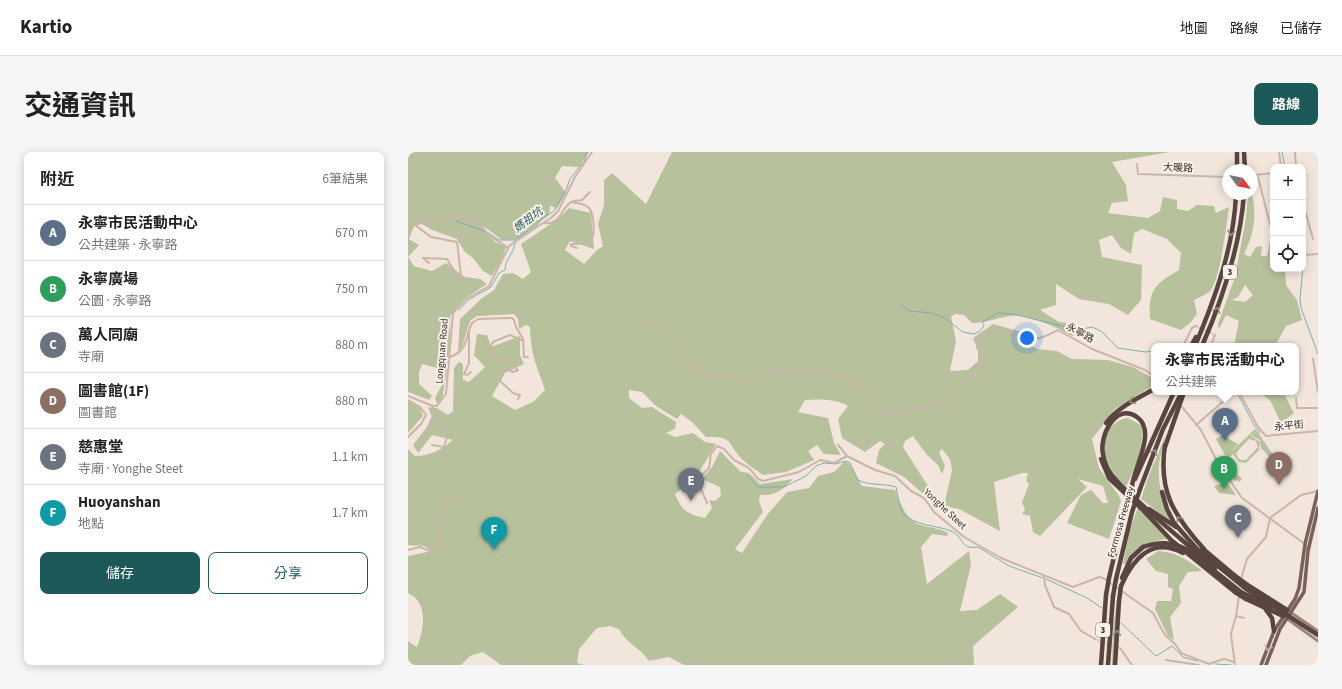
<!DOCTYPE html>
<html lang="zh-TW">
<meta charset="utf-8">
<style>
:root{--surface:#fff;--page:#f6f6f6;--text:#222;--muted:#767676;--line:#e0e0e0;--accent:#1e5959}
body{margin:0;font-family:"Source Sans 3","Noto Sans TC",sans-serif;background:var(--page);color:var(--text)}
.controls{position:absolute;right:12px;top:12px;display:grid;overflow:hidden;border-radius:8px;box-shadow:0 2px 10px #0003}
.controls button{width:36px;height:36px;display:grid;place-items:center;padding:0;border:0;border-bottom:1px solid var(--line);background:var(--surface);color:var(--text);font:20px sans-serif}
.compass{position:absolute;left:814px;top:12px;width:36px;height:36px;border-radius:50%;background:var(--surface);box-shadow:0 2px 10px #0003;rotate:123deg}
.you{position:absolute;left:619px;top:186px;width:14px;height:14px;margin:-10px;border:3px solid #fff;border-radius:50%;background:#1a73e8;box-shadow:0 0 0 6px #1a73e833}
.badge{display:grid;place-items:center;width:26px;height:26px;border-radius:50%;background:var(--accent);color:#fff;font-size:13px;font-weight:700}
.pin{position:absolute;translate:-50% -33px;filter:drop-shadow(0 1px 2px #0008)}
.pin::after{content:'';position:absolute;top:21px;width:14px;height:12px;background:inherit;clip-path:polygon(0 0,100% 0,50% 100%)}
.popup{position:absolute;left:743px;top:191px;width:148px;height:52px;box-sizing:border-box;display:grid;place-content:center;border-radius:8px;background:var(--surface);filter:drop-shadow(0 1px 3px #0005);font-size:13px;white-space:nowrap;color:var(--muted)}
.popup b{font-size:15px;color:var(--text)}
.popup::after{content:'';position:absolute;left:50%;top:100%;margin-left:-8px;border:8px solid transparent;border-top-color:var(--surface)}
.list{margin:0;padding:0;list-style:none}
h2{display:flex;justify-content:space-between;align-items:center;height:52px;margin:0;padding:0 16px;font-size:17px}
h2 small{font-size:13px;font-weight:400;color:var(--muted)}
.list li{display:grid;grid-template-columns:26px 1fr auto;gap:12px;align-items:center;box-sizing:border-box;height:56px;padding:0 16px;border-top:1px solid var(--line)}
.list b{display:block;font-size:15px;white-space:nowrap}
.list p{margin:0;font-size:13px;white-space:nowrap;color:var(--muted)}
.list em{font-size:13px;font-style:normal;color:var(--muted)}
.actions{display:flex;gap:8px;padding:12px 16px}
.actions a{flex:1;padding:9px 0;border:1px solid var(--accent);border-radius:8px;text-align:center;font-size:14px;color:var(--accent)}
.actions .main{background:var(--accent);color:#fff}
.icon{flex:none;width:22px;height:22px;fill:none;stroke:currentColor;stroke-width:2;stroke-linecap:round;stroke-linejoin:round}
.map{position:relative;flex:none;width:910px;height:513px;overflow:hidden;border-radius:8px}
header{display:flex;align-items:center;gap:24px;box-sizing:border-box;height:56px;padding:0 20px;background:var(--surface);border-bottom:1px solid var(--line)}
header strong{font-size:19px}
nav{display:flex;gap:22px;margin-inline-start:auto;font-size:14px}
.intro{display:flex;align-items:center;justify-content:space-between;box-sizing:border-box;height:96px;padding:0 24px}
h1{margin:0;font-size:28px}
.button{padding:10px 18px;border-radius:8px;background:var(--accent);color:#fff;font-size:14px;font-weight:700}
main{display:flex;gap:24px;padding:0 24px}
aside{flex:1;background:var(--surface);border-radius:8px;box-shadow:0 2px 10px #0003}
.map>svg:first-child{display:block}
</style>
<header>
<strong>Kartio</strong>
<nav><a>地圖</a><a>路線</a><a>已儲存</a></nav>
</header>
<div class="intro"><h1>交通資訊</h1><a class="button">路線</a></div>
<main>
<aside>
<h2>附近<small>6筆結果</small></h2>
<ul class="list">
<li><span class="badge" style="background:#5c6f8a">A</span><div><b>永寧市民活動中心</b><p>公共建築 · 永寧路</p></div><em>670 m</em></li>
<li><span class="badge" style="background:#2e9e5b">B</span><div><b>永寧廣場</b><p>公園 · 永寧路</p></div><em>750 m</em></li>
<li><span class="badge" style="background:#6b7280">C</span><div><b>萬人同廟</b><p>寺廟</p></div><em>880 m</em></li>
<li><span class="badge" style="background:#8d6e63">D</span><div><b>圖書館(1F)</b><p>圖書館</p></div><em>880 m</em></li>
<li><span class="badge" style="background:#6b7280">E</span><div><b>慈惠堂</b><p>寺廟 · Yonghe Steet</p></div><em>1.1 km</em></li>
<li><span class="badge" style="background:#0f9aa8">F</span><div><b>Huoyanshan</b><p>地點</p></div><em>1.7 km</em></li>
</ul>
<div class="actions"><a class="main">儲存</a><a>分享</a></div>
</aside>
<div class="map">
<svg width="910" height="513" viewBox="0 0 910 513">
<rect width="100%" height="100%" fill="#f2e6dc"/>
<g fill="#b7c19c" fill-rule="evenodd">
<path d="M0 0H181L171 15 154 14 147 26 158 41 149 56 142 54 141 63 110 87 94 88 78 76 72 74 87 90 98 95 93 109 84 124 75 119 65 106 57 100 49 87 24 78 14 72 6 74 1 87 11 93 0 105 6 114 24 119 38 111 57 125 72 127 79 132 56 147 42 164C43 192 39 220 34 248L29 252 27 246 35 231 36 222 29 216 14 212 11 220V232L24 244 21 248 0 240Z"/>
<path d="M264 0H762L704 10 718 33 720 49 704 51 700 61 740 66 752 59 755 45 769 48V57L780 59 789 53 806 54 808 61 821 55C819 70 812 129 802 139 798 143 791 145 786 148L789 162 782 171 773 178 742 167C740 138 747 132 771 118L773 101 759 87 734 77 726 81 723 102 713 96 704 83 691 88 694 105 734 113 733 148 720 163 701 152 671 147 648 132V153L632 158 651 170 668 172 672 181 664 184C651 176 619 162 604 164 589 165 580 171 564 171L556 163 547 162 543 165 548 189 542 219 560 218 570 209V198L565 186 585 172 617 181 618 191 629 197 649 199 664 207 700 208 725 215 746 227V233L707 257 684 287 691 316 711 344 713 349 701 387 659 371 673 343 683 338 695 351H700L695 334 670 327 679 335 632 384 625 380 622 364 614 362 617 358 614 350 621 332 618 329 620 321H614L586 330 592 379 551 357 536 354 544 318 542 307 534 297 531 300 537 314 534 322 530 313 519 303 505 284 497 289 495 295 523 339 530 345 528 353 496 325 468 311 471 298 477 292 472 289 457 300 434 286 430 267 440 254C429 247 410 247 397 248L390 260 420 266 426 291 433 303 416 302 409 293 400 299 406 308 378 320 355 323C349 318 341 314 335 308 318 292 328 284 298 285L284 270 273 262 269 267 248 254 234 240 221 238V246L234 256 244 255 268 270 267 277 258 281 267 285 285 281 297 290 308 292C293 317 291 324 267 342 274 359 279 362 297 366L304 356 301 348 307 349 313 344 312 335 294 327 304 315 312 299 333 320 341 321 352 332 385 327C375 338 367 344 352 343L351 349 355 360 327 397 334 401 359 363 379 340 401 336 410 324 426 320 437 309 442 313 454 334 487 338C492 350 498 369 513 373 523 376 531 376 540 381L539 384 524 382 513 395 519 432 561 399 563 413 552 459 569 458 592 442 610 455 565 494 566 513H276L261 505 241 509C233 496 217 491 211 477L202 474 189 476 171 497 169 511 176 513H93L75 500 62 504 53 513H0V489L9 495C16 477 21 451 0 441V404L24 399 16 394 0 393V297L7 304C22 304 33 298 45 288L24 283 10 301 5 293 25 267 20 255 29 256 40 263 45 259 46 216 51 210 55 212V228L61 230 77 215 66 203 69 182 79 183 83 195 112 184V203L116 212 97 221 84 244 107 258 125 250 137 238C128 212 123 204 122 175L118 173 111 177 110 167 106 162 69 164 62 169 54 195 50 200 52 167 73 147 86 138 95 122 105 121 115 127 123 120 113 92 150 67 161 56 183 61 186 97 162 89 157 98 176 112 188 99 195 94 190 72 196 53V28L204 21 238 52Z"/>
<path d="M840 42H844C849 64 846 81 836 102L842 105 848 95 854 94 853 104H859L862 88 865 90V117H877L878 133 889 148 894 168 878 174 867 194H826L831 169 818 163 811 177 810 172 827 125 838 66ZM837 133 845 143 837 150 824 148 830 145Z"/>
<path d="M850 240H875L886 261 873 271 862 248Z"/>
<path d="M0 249 12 256 15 264 0 281Z"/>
<path d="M720 266 733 273C737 295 727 315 718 335 711 328 701 316 698 307 692 289 701 268 720 266Z"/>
<path d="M847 277 849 279 843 284 852 290 851 298 838 311 831 310 825 302 822 305 825 308 821 313 818 311 822 306 820 307 818 305 808 287 814 283 830 292 823 300ZM841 287 848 289 850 295 838 308H833L830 306 828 301Z"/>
<path d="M849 279 876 319H875L873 317 870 321 863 315 866 311 871 315 853 296 852 288 844 284Z"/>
<path d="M758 282C756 293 752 303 751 313 749 332 756 352 762 369L733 347 741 323Z"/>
<path d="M821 315 834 327 831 330 829 328 827 329 819 317Z"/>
<path d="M819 330 828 343 811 341 806 334Z"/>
<path d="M730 355 759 387C737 390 733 396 718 412H715L721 380Z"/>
<path d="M750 399C768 400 780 408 794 419L780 420 771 434 773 451 762 465 766 488 760 484 747 457 749 449H763L765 437 760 435V422L748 419 738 407Z"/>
<path d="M710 442 705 513H704L705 477Z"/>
</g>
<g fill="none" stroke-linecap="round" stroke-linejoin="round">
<g stroke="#7bafae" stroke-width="1">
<path d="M874 0 877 15"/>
<path d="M48 69 76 79"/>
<path d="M79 80 91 88H107"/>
<path d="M107 88 129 73 133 67 146 59 158 38 162 27 177 8 179 0"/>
<path d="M895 114 892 147 893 156 910 202"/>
<path d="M492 152 502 159 524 161 538 167 555 180 565 182 571 180 576 174 574 170 591 161 606 162 669 178 684 175 693 179 710 196 737 200 746 199"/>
<path d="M51 158 60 148 83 135 91 121 97 118C97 107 106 102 107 91"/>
<path d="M828 240C837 253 842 269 852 281"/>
<path d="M339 323 350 335H376L398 324 408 314 416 311 427 312 438 309 442 311 450 328C462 334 475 331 488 335 490 343 491 356 496 362 507 374 528 373 543 379 557 385 551 398 570 395L601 414 635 426"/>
<path d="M638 427 679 446 694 456"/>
<path d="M713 471 748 504 764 494 775 505 789 509"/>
<path d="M808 512 823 513"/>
</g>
<g stroke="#cdc1b8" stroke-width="2" stroke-dasharray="2 1" stroke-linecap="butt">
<path d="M788 174 807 183"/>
<path d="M687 487 712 496"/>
</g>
<g stroke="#cab5a8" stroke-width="2">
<path d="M871 0 873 15"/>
<path d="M887 0 888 15"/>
<path d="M729 12 730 22 820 25"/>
<path d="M844 23 850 25 865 84"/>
<path d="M848 23 865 21"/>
<path d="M163 50C170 51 176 51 181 56 186 62 188 85 182 89 177 93 169 92 163 92V94L169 96"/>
<path d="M895 51 905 87"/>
<path d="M136 71C153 73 152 58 162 51 165 48 170 49 174 48L182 40"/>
<path d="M895 103 910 102"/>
<path d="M21 111 15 106 39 107 51 127 53 123 49 90 23 85 7 73 8 70C24 66 54 62 69 71 73 73 76 78 80 82 86 87 93 91 100 96"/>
<path d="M235 171 240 167 246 168 278 209 297 224H318L345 228 359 222 367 213 373 221 388 222 407 219 427 223 441 228 453 238 461 241 468 255 478 263 487 262 519 252 537 254C542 249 543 244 547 238 552 230 563 230 568 224 573 219 573 211 575 205L569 196V191C592 165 601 186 623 187 632 188 642 182 650 178L684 197 737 218 746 224"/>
<path d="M61 178V211L56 222 59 223 63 220"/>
<path d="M775 194 784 176 788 174"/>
<path d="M803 194 807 183"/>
<path d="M42 205C61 198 56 187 64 171L70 167 104 166 106 168 108 175 115 187 116 205H120"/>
<path d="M905 207 910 240"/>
<path d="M831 240 850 275 858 284 910 279"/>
<path d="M0 244 25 254H29L38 242 45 161 58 147 81 134 101 94 144 65 150 59 167 25 184 0"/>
<path d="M888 246 889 256H910"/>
<path d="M110 247 112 243 105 241 92 229 94 221 98 217 105 220 110 218 96 206 88 204 83 193 85 190 102 183 113 188 115 187"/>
<path d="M0 248 12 255 18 263 13 272 0 285"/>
<path d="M774 255 793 278 810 311 834 346 897 392 900 398"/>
<path d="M788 273 826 240"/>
<path d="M24 293 36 295 40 282 37 275H20L25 264V254"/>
<path d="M430 293 439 304"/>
<path d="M299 351 289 328 301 316 303 302 309 294 316 297 326 308 341 316 350 327 355 329 391 320 412 308 426 311 439 304 467 318 487 324 503 339 516 346 526 360 556 385 593 406 665 435 691 425 695 426 745 461 757 483 767 492 773 501 801 512 816 507 826 510"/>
<path d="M0 398 12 395 22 399 32 395 33 388 28 367 36 358 41 348 47 346"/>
<path d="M636 424 637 433 646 455 661 462 673 479 687 487"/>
<path d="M833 427 839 407 858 385 862 366 893 343 910 339"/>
<path d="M828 464 836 466"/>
<path d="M712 496 724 513"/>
<path d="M758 508 791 513"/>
<path d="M827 513 823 482 828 464 831 444"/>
</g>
<g stroke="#9e8479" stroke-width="3">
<path d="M882 460 910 479"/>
<path d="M878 466 910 489"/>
</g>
<g stroke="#796259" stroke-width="3.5">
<path d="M853 513 866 479 887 447 891 436 897 392 910 339"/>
<path d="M858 513 872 477 896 440 900 399 910 356"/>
</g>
<g stroke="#58453f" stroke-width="4.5">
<path d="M829 0V18"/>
<path d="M836 0 837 18"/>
<path d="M783 194 788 185"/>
<path d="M787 194C807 146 826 95 828 42"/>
<path d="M794 194C815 146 832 95 836 42"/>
<path d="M698 271C710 255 729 247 746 237"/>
<path d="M757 293C750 339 766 364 796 397"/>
<path d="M757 295 775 243"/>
<path d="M693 307 701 326 734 357 763 388 827 440"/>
<path d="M727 327 766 240"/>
<path d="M724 334C726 315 749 279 729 265 707 250 691 285 695 302 696 312 702 322 709 329 716 338 725 344 733 352 757 374 782 395 807 416"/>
<path d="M732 337 755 277 774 240"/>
<path d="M741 357 768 375"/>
<path d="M794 396 826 423"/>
<path d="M701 426 717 358"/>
<path d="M714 426 723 406 735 395"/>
<path d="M708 427 724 360"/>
<path d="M713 434C725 407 744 384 775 401"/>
<path d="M841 434 879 458"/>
<path d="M838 447 875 464"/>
<path d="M858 458 864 466 866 479"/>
<path d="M693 513 698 443"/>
<path d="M700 513 705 444"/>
<path d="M707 513 711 449"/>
</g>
<g stroke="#58453f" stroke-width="4.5">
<path d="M754 340 759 357 766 371 789 397 837 436 910 483"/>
<path d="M717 358 724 334"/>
<path d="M724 360 732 337"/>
<path d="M735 395C752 389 764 390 780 398L833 440 863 455"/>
<path d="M826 423 841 434"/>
<path d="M827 440 838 447"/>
<path d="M698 443 701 426"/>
<path d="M705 444 708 427"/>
<path d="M711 449 713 434"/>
</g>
</g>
<defs><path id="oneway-chevron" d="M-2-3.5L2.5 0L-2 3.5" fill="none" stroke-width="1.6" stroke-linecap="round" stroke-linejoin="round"/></defs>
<g stroke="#998a83">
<use href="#oneway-chevron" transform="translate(823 81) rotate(101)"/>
<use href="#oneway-chevron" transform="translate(809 158) rotate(-69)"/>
<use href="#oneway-chevron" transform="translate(724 249) rotate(151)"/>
<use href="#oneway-chevron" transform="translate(746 300) rotate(-67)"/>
<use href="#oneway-chevron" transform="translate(771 367) rotate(-124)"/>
<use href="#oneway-chevron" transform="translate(709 481) rotate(-87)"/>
</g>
<use stroke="#c0b1a8" href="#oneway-chevron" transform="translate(860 496) rotate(111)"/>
<g text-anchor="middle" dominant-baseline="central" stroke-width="4" stroke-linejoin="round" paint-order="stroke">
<g fill="#faf1e9" stroke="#726762" stroke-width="1">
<rect x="815" y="113" width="14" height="14" rx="3"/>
<rect x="688" y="471" width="14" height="14" rx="3"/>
</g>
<g font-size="9" font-weight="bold" fill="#372c28">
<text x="822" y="120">3</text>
<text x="695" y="478">3</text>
</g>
<g font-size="10" fill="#372c28" stroke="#faf1e9">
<text transform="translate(770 16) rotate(2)">大暖路</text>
<text transform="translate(672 181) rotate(29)">永寧路</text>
<text transform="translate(34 199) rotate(-85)">Longquan Road</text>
<text transform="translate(881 274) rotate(-6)">永平街</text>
<text transform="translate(537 357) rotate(43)">Yonghe Steet</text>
<text transform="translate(713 370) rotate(-74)">Formosa Freeway</text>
</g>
<g font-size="11" font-style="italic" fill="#1e5959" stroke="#faf1e9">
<text transform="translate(120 68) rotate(-37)">媽祖坑</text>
</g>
</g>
</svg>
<div class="controls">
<button>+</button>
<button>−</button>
<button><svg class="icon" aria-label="locate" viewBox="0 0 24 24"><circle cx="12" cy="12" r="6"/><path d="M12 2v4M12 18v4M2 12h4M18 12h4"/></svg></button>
</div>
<svg class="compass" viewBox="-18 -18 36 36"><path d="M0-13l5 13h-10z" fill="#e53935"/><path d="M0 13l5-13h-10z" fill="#767676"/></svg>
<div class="you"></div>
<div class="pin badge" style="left:817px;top:289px;background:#5c6f8a">A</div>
<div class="popup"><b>永寧市民活動中心</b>公共建築</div>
<div class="pin badge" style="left:816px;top:337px;background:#2e9e5b">B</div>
<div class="pin badge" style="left:830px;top:386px;background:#6b7280">C</div>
<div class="pin badge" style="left:871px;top:333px;background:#8d6e63">D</div>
<div class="pin badge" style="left:283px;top:349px;background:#6b7280">E</div>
<div class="pin badge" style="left:86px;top:398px;background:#0f9aa8">F</div>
</div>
</main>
